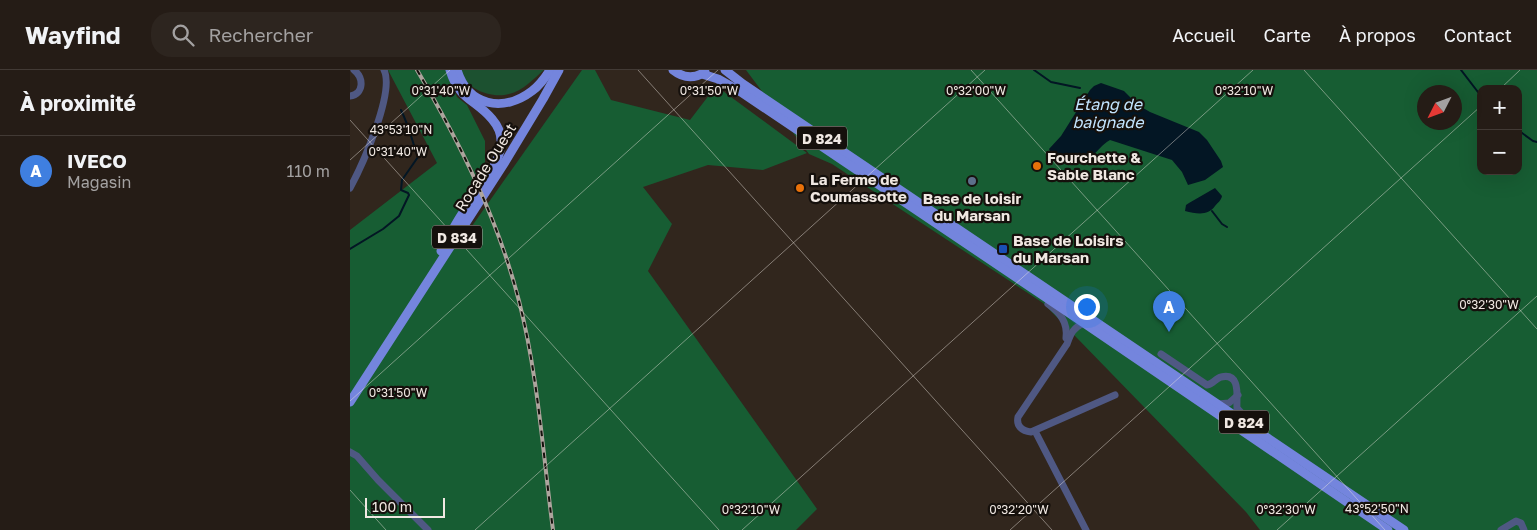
<!DOCTYPE html>
<html lang="fr">
<meta charset="utf-8">
<style>
:root{--surface:#251c16;--page:#2d251f;--text:#f1f3f6;--muted:#a3a1a1;--line:#423a35;--accent:#5bcebb}
body{margin:0;font-family:"Golos Text",sans-serif;background:var(--page);color:var(--text)}
.controls{position:absolute;right:15px;top:15px;display:grid;overflow:hidden;border-radius:10px;box-shadow:0 5px 20px #0002}
.controls button{width:45px;height:45px;display:grid;place-items:center;padding:0;border:0;border-bottom:1px solid var(--line);background:var(--surface);color:var(--text);font:25px sans-serif}
.compass{position:absolute;left:1067px;top:15px;width:45px;height:45px;border-radius:50%;background:var(--surface);box-shadow:0 5px 20px #0002;rotate:228deg}
.scale{position:absolute;left:15px;bottom:12px;width:80px;box-sizing:border-box;padding-left:5px;border:2px solid #f0e8e2;border-top:0;font-size:14px;line-height:18px;white-space:nowrap;color:#f0e8e2;-webkit-text-stroke:4px #15100c;paint-order:stroke}
.you{position:absolute;left:736px;top:236px;width:18px;height:18px;margin:-12px;border:4px solid #fff;border-radius:50%;background:#1a73e8;box-shadow:0 0 0 8px #1a73e833}
.badge{display:grid;place-items:center;width:32px;height:32px;border-radius:50%;background:var(--accent);color:#fff;font-size:16px;font-weight:700}
.pin{position:absolute;translate:-50% -41px;filter:drop-shadow(0 1px 2px #0008)}
.pin::after{content:'';position:absolute;top:26px;width:18px;height:15px;background:inherit;clip-path:polygon(0 0,100% 0,50% 100%)}
.list{margin:0;padding:0;list-style:none}
h2{display:flex;justify-content:space-between;align-items:center;height:65px;margin:0;padding:0 20px;font-size:21px}
h2 small{font-size:16px;font-weight:400;color:var(--muted)}
.list li{display:grid;grid-template-columns:32px 1fr auto;gap:15px;align-items:center;box-sizing:border-box;height:70px;padding:0 20px;border-top:1px solid var(--line)}
.list b{display:block;font-size:19px;white-space:nowrap}
.list p{margin:0;font-size:16px;white-space:nowrap;color:var(--muted)}
.list em{font-size:16px;font-style:normal;color:var(--muted)}
.icon{flex:none;width:28px;height:28px;fill:none;stroke:currentColor;stroke-width:2;stroke-linecap:round;stroke-linejoin:round}
.map{position:relative;flex:none;width:1187px;height:460px;overflow:hidden}
header{display:flex;align-items:center;gap:30px;box-sizing:border-box;height:70px;padding:0 25px;background:var(--surface);border-bottom:1px solid var(--line)}
header strong{font-size:24px}
nav{display:flex;gap:28px;margin-inline-start:auto;font-size:18px}
.search{width:350px;height:45px;background:var(--page);display:flex;align-items:center;gap:12px;box-sizing:border-box;padding:0 18px;border-radius:20px;color:var(--muted);font-size:19px}
main{display:flex}
aside{flex:1;background:var(--surface)}
.map>svg:first-child{display:block}
</style>
<header>
<strong>Wayfind</strong>
<div class="search"><svg class="icon" aria-label="search" viewBox="0 0 24 24"><circle cx="10" cy="10" r="6"/><path d="M15 15l6 6"/></svg>Rechercher</div>
<nav><a>Accueil</a><a>Carte</a><a>À propos</a><a>Contact</a></nav>
</header>
<main>
<aside>
<h2>À proximité<small></small></h2>
<ul class="list">
<li><span class="badge" style="background:#3f7fe0">A</span><div><b>IVECO</b><p>Magasin</p></div><em>110 m</em></li>
</ul>
</aside>
<div class="map">
<svg width="1187" height="460" viewBox="0 0 1187 460">
<rect width="100%" height="100%" fill="#31261d"/>
<path fill="#1c5130" d="M111 0H194C183 9 173 21 159 24 142 29 114 19 111 0Z"/>
<g fill="#175d33" fill-rule="evenodd">
<path d="M38 0H96L101 14 107 27 117 35 135 71V98L107 145 122 156 232 0H245L261 30 340 50 366 16 457 83 413 100 358 95 293 117 322 154 298 201 467 439 446 460H0V160L87 93Z"/>
<path d="M396 0H1187V460H910L896 442 693 233 482 94 459 84ZM1131 19H1168V101H1131ZM1074 22H1104V52H1074Z"/>
</g>
<g fill="#031624">
<path d="M751 13 774 21 788 35 800 42 849 62 857 70 871 91 873 97 855 110 838 115 832 102 822 90 760 70C752 74 748 82 741 86 727 95 706 98 699 79L711 66 740 20 744 16Z"/>
<path d="M865 118 872 126C871 131 868 132 865 136 858 146 847 144 835 141L836 135 839 133Z"/>
</g>
<g fill="none" stroke-linecap="round" stroke-linejoin="round">
<g stroke="#031624" stroke-width="2">
<path d="M684 0 701 12 730 18"/>
<path d="M1111 0 1131 26"/>
<path d="M1168 60 1183 71 1187 72"/>
<path d="M862 141 872 154 877 157"/>
<path d="M0 179 33 159 49 146 59 125 58 123 51 120 52 110 68 87C62 71 59 56 51 40"/>
</g>
<g stroke="#4f5883" stroke-width="7">
<path d="M0 26C14 24 14 8 4 0"/>
<path d="M0 118C12 96 45 22 34 0"/>
<path d="M698 234C710 243 718 252 716 268"/>
<path d="M734 253C723 258 721 263 717 274L668 347C666 356 672 361 681 362L765 325"/>
<path d="M811 284 857 315C863 314 866 308 871 307 892 302 886 329 887 338L898 350"/>
<path d="M868 334 879 333 888 325"/>
<path d="M685 361 736 460"/>
<path d="M0 382 7 386 28 410 78 460"/>
<path d="M1151 460 1166 451 1171 453 1174 460"/>
</g>
<g stroke="#7485dd" stroke-width="9">
<path d="M107 0C118 36 153 43 182 21 190 15 195 8 200 0"/>
<path d="M323 0C333 8 344 9 355 2"/>
<path d="M375 0 393 14 1054 460"/>
<path d="M352 4 368 9 391 22 734 253 1038 460"/>
<path d="M91 181C98 169 104 156 112 144 124 125 150 96 151 74 152 64 148 56 142 49 125 29 109 30 100 0"/>
<path d="M0 332 155 92 193 29 209 0"/>
</g>
<defs>
<path id="rail" d="M67 0C110 73 148 149 169 231 188 305 193 385 203 460"/>
</defs>
<use href="#rail" stroke="#ada49d" stroke-width="4"/>
<use href="#rail" stroke="#15100c" stroke-width="2" stroke-dasharray="5.5" stroke-linecap="butt"/>
</g>
<path fill="none" stroke="#f0e8e2" stroke-width="1" stroke-opacity="0.45" d="M288 0 702 460M621 0 1035 460M954 0 1187 259M1150 19 1170 0M0 50 369 460M0 90 100 0M0 331 368 0M0 420 36 460M125 460 635 0M392 460 903 0M660 460 1131 36M927 460 1187 226"/>
<g fill="#e8710a" stroke="#15100c" stroke-width="2">
<circle cx="687" cy="96" r="5"/>
<circle cx="450" cy="118" r="5"/>
</g>
<circle fill="#5c6f8a" stroke="#15100c" stroke-width="2" cx="622" cy="111" r="5"/>
<rect fill="#1a4fb4" stroke="#15100c" stroke-width="2" x="648" y="174" width="10" height="10" rx="2.5"/>
<g text-anchor="middle" dominant-baseline="central" stroke-width="4.5" stroke-linejoin="round" paint-order="stroke">
<g fill="#15100c" stroke="#aea7a2" stroke-width="1">
<rect x="447" y="56.5" width="50" height="23" rx="4"/>
<rect x="82" y="155.5" width="50" height="23" rx="4"/>
<rect x="869" y="340.5" width="50" height="23" rx="4"/>
</g>
<g font-size="14" font-weight="bold" fill="#f0e8e2">
<text x="472" y="68">D 824</text>
<text x="107" y="167">D 834</text>
<text x="894" y="352">D 824</text>
</g>
<g font-size="15" font-weight="bold" fill="#f0e8e2" stroke="#15100c" text-anchor="start">
<text x="697" y="87">Fourchette &amp;<tspan x="697" dy="17">Sable Blanc</tspan></text>
<text x="460" y="109">La Ferme de<tspan x="460" dy="17">Coumassotte</tspan></text>
<text x="622" y="128" text-anchor="middle">Base de loisir<tspan x="622" dy="17">du Marsan</tspan></text>
<text x="663" y="170">Base de Loisirs<tspan x="663" dy="17">du Marsan</tspan></text>
</g>
<g font-size="15" fill="#f0e8e2" stroke="#15100c">
<text transform="translate(135 97) rotate(-58)">Rocade Ouest</text>
</g>
<g font-size="16" font-style="italic" fill="#c2e4fe" stroke="#15100c">
<text x="758" y="34">Étang de<tspan x="758" dy="18">baignade</tspan></text>
</g>
</g>
<g font-size="12" text-anchor="middle" fill="#f0e8e2" stroke="#15100c" stroke-width="4.5" stroke-linejoin="round" paint-order="stroke">
<text x="91" y="25">0°31'40"W</text>
<text x="359" y="25">0°31'50"W</text>
<text x="626" y="25">0°32'00"W</text>
<text x="894" y="25">0°32'10"W</text>
<text x="51" y="64">43°53'10"N</text>
<text x="48" y="86">0°31'40"W</text>
<text x="1139" y="239">0°32'30"W</text>
<text x="48" y="327">0°31'50"W</text>
<text x="1027" y="443">43°52'50"N</text>
<text x="401" y="444">0°32'10"W</text>
<text x="669" y="444">0°32'20"W</text>
<text x="936" y="444">0°32'30"W</text>
</g>
</svg>
<div class="controls">
<button>+</button>
<button>−</button>
</div>
<svg class="compass" viewBox="-18 -18 36 36"><path d="M0-13l5 13h-10z" fill="#e53935"/><path d="M0 13l5-13h-10z" fill="#a3a1a1"/></svg>
<div class="scale">100 m</div>
<div class="you"></div>
<div class="pin badge" style="left:819px;top:262px;background:#3f7fe0">A</div>
</div>
</main>
